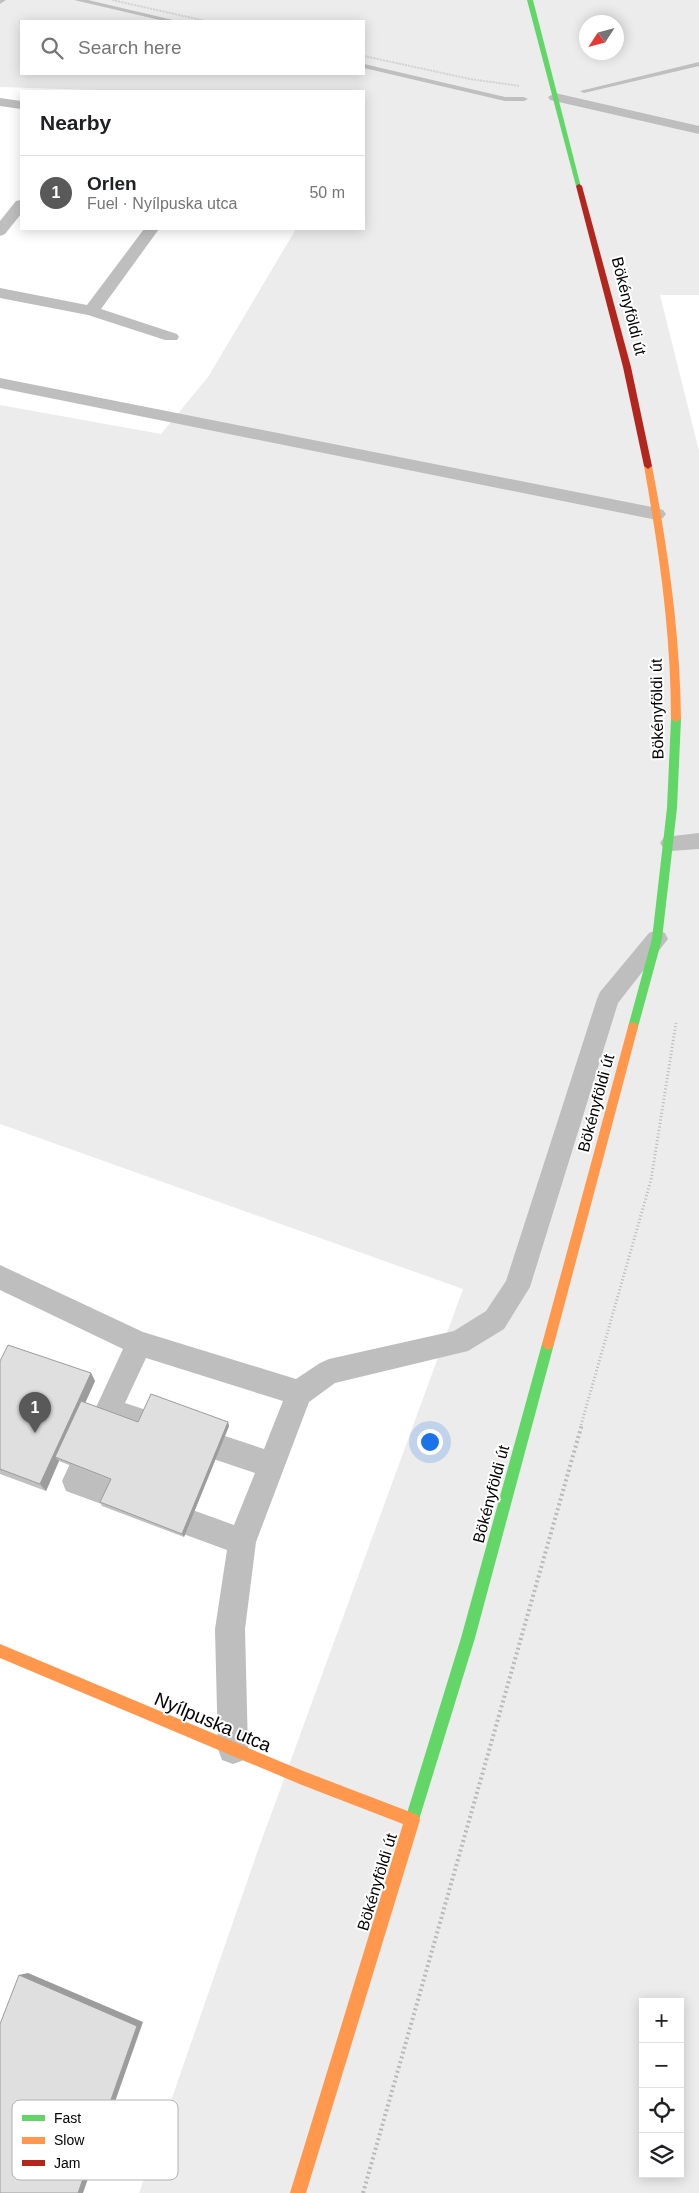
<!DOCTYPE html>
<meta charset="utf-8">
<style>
:root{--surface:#fff;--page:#f6f6f6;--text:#202124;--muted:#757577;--line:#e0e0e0;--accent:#595959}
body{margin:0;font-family:Helvetica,sans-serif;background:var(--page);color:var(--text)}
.controls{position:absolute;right:15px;bottom:15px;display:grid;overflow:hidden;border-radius:0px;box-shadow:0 2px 12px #0003}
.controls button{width:45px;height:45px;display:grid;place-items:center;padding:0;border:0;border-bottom:1px solid var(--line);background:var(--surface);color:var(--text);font:25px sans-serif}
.compass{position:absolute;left:579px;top:15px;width:45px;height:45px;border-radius:50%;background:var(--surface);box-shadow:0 2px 12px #0003;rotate:234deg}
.you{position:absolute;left:429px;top:1441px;width:18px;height:18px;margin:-12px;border:4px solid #fff;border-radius:50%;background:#1a73e8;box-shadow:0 0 0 8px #1a73e833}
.badge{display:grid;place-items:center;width:32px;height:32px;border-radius:50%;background:var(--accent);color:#fff;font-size:16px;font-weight:700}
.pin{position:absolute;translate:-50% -41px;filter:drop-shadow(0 1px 2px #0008)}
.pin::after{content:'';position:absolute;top:26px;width:18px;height:15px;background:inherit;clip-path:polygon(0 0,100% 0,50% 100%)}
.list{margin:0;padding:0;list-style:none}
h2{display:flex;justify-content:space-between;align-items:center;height:65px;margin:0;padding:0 20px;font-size:21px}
h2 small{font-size:16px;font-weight:400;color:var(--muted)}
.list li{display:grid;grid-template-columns:32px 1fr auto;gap:15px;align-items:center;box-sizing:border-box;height:75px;padding:0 20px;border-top:1px solid var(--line)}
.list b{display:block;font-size:19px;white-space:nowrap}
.list p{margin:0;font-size:16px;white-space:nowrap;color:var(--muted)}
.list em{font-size:16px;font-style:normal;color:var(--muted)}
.icon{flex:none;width:28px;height:28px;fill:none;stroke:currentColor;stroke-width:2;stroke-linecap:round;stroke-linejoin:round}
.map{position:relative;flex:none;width:699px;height:2193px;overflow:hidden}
.search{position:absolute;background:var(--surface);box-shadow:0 2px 12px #0003;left:20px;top:20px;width:345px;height:55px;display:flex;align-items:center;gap:12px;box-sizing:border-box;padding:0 18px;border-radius:0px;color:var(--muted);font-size:19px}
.panel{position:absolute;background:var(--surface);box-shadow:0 2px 12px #0003;left:20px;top:90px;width:345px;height:140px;border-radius:0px}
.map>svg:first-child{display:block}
</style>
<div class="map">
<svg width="699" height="2193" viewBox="0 0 699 2193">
<rect width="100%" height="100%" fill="#fff"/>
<path fill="#ececec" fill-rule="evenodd" d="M0 0H699V295H660L699 451V2193H139L258 1850 463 1289 0 1124V405L161 434 208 377 296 229H364V91H125L0 87ZM21 21H364V74H21ZM586 22H616V52H586ZM643 2002H680V2174H643Z"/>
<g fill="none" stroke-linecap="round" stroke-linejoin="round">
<g fill="#bfbfbf" fill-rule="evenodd">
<path d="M0 0H6L0 4Z"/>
<path d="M74 0H88L177 21H164Z"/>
<path d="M699 62V66L584 93 580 91Z"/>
<path d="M364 64 505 97H524L528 99 524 101H505L364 68Z"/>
</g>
<g stroke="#b9b9b9" stroke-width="2" stroke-dasharray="0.5 1" stroke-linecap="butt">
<path d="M112 0 206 21"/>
<path d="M364 56 470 79 520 86"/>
</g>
<path stroke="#b9b9b9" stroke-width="3" stroke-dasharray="1 2.5" stroke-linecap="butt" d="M581 1425 651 1180 676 1023"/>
<path stroke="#b9b9b9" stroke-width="4" stroke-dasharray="2 3" stroke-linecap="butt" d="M363 2193 582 1424"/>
<g fill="#bebebe" fill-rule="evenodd">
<path d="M555 93 699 126V134L550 100 548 97Z"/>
<path d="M0 98 21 101V109L0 106Z"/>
<path d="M21 200V214L5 234 0 236V221L16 201Z"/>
<path d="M144 229H159L101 309 177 334 179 337 177 340H165L88 315 0 298V288L87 305Z"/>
<path d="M0 378 657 508 663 510 666 514 663 518 657 520 0 388Z"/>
<path d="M699 833V849L671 851 664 849 660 843 664 837Z"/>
<path d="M657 930 665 933 668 939 618 1003 530 1287 504 1329 468 1351 335 1383 309 1402 256 1542 245 1629 248 1749 244 1760 233 1764 222 1760 218 1749 215 1629 227 1550 66 1491 62 1481 123 1349 0 1290V1265L143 1332 296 1379 320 1363 329 1359 454 1331 486 1311 506 1281 597 999 600 992 649 933ZM146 1358 283 1401 264 1449 125 1403ZM115 1426 255 1473 234 1525 93 1474Z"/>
</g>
<g fill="#63d668" fill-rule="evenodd">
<path d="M527 0H533L581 187 576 186Z"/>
<path d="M676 716 681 719 677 808 662 939 638 1027 637 1030H629L628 1027 652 939 667 808 671 719Z"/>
<path d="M548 1338 552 1340 554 1344 475 1638 418 1823 416 1828 411 1830 406 1828 404 1823 461 1638 542 1344 544 1340Z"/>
</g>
<g fill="#ff974d" fill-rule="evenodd">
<path d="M648 463 652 466C668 550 680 633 681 719L676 722 671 719C671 633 659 550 644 466Z"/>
<path d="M633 1022 637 1024 638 1027 554 1344 552 1348 548 1350 544 1348 542 1344 628 1027 629 1024Z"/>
<path d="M0 1644 303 1771 418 1815 420 1820 306 2193H290L403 1824 302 1785 0 1658Z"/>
</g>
<path fill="#b3261e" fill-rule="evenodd" d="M579 184 582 186 631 367 652 466 648 469 644 466 623 367 576 186Z"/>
</g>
<path fill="#c0c0c0" d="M0 1361 91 1373 95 1381 85 1403 138 1422H228L229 1426 184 1537 102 1506 100 1502 110 1481 59 1461 46 1491 0 1474Z"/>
<g fill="#9c9c9c">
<path d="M91 1373 95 1381 60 1459 55 1457 59 1461 46 1491 40 1484Z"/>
<path d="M228 1422 229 1426 184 1537 182 1534Z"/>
<path d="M28 1973 143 2022 83 2193H78L19 1975Z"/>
</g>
<g fill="#dfdfdf" stroke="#9c9c9c">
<path d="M8 1345 91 1373 40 1484 0 1469V1361Z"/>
<path d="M151 1394 228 1422 182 1534 100 1502 111 1479 55 1457 81 1401 138 1422Z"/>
<path d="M19 1975 137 2026 78 2193H0V2024Z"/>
</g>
<g text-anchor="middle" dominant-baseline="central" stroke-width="4" stroke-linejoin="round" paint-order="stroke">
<g font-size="16" fill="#000" stroke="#fff">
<text transform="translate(629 306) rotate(76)">Bökényföldi út</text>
<text transform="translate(657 709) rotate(-91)">Bökényföldi út</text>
<text transform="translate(596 1103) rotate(-75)">Bökényföldi út</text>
<text transform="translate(491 1494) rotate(-75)">Bökényföldi út</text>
<text transform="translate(377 1882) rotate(-73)">Bökényföldi út</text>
</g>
<g font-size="19" fill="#000" stroke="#fff">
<text transform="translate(213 1722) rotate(23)">Nyílpuska utca</text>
</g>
</g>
<rect x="12" y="2100" width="166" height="80" rx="8" fill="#fff" stroke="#b2b2b2" stroke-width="1"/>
<rect x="22" y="2115" width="23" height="6" fill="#63d668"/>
<rect x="22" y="2137" width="23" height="7" fill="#ff974d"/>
<rect x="22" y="2160" width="23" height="6" fill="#b3261e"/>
<g font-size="14" fill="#000">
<text x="54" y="2123">Fast</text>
<text x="54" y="2145">Slow</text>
<text x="54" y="2168">Jam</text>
</g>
</svg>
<div class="controls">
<button>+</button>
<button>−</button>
<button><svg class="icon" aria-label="locate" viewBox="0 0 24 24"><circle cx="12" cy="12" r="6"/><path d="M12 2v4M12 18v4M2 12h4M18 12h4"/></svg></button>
<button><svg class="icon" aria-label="layers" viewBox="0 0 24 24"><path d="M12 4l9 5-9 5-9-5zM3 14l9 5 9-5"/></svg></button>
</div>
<svg class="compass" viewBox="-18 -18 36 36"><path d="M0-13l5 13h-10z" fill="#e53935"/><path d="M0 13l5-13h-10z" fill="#757577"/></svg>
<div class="you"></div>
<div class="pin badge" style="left:35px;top:1433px">1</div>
<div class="search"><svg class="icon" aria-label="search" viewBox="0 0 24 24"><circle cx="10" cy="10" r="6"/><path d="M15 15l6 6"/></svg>Search here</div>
<section class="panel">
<h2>Nearby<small></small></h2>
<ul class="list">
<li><span class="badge">1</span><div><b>Orlen</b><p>Fuel · Nyílpuska utca</p></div><em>50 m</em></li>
</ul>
</section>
</div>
